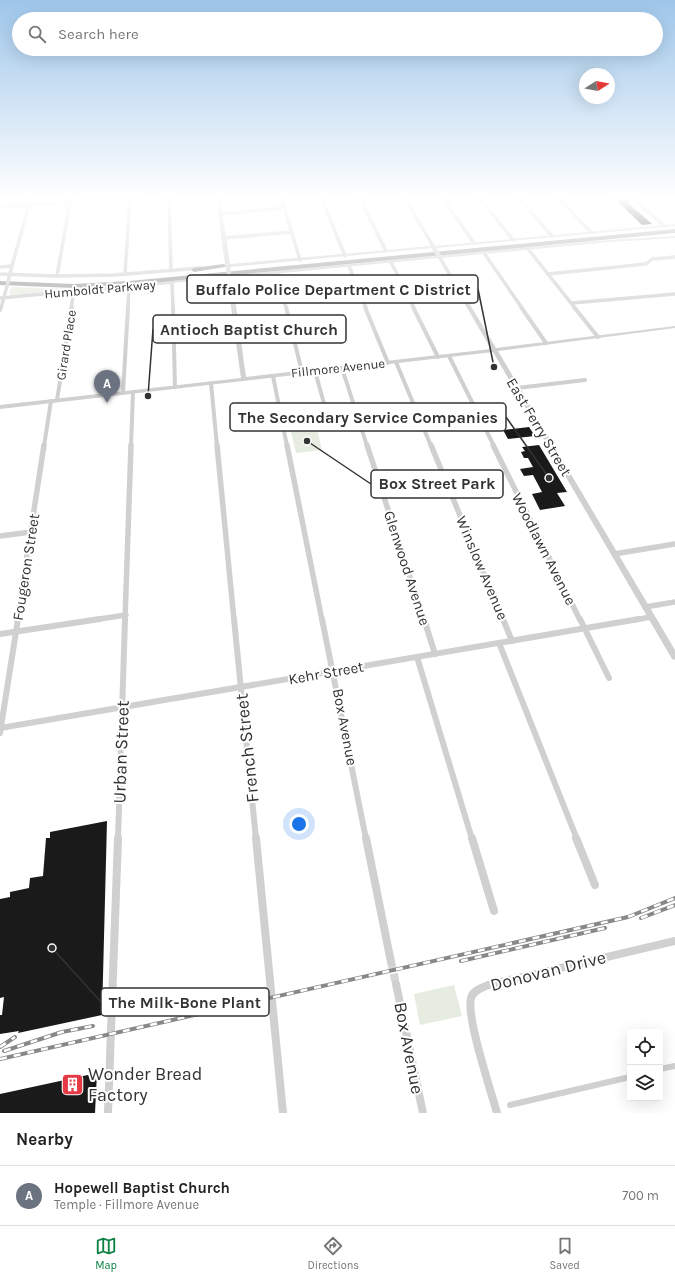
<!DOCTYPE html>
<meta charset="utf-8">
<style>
:root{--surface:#fff;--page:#f2f2f2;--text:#222;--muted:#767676;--line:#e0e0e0;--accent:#0b8043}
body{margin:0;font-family:Karla,sans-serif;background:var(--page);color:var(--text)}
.controls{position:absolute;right:12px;bottom:12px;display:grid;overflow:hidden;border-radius:4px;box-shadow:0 4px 16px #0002}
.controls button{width:36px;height:36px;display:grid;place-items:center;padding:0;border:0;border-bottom:1px solid var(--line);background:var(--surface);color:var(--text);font:20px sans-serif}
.compass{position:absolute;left:579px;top:68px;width:36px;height:36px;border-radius:50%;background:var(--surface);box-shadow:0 4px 16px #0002;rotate:79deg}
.you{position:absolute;left:299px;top:824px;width:14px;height:14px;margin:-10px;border:3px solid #fff;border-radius:50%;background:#1a73e8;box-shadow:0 0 0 6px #1a73e833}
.badge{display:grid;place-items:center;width:26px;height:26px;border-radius:50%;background:var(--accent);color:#fff;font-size:13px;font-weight:700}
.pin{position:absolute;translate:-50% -33px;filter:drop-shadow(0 1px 2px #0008)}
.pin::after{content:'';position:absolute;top:21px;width:14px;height:12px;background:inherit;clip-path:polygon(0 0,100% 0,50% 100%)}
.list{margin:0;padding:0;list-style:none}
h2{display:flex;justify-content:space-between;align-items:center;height:52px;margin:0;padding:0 16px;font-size:17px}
h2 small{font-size:13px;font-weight:400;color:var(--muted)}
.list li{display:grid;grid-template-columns:26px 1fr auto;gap:12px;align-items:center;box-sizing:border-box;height:60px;padding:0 16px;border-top:1px solid var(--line)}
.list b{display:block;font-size:15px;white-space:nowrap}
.list p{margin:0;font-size:13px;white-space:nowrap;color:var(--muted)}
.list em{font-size:13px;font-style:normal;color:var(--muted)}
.icon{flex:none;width:22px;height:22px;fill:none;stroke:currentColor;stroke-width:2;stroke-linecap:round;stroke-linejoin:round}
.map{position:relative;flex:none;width:675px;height:1113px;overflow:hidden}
.search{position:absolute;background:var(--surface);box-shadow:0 4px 16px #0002;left:12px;right:12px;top:12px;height:44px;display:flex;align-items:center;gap:10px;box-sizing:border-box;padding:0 14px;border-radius:22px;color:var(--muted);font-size:15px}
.sheet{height:112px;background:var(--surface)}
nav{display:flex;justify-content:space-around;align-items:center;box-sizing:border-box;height:56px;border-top:1px solid var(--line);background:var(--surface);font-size:11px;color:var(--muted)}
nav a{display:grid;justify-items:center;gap:2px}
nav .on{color:var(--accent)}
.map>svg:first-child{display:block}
</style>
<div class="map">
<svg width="675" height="1113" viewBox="0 0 675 1113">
<rect width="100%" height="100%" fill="#fff"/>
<g fill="#e6ecdf">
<path d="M12 287 78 289 11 295 9 293Z"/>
<path d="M317 429 322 450 296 453 291 432Z"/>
<path d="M454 985 462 1016 420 1025 414 994Z"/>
</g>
<g fill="#1a1a1a">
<path d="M625 198 631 203H628L652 224 642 225 615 199Z"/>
<path d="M529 427 535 436 508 439 503 430Z"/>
<path d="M539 445 567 492 557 493 565 506 540 510 532 494 542 492 533 475 524 476 520 469 533 467 528 458H524L521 452 525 451 522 447Z"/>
<path d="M107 821 102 1015 18 1033 19 1031 0 1034V1015H2L4 997 0 998V899L10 897V892L29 888 30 878 43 876 46 838H50V832Z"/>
<path d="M97 1073 95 1113H0V1094Z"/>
</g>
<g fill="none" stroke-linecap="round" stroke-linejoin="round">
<path stroke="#d6d6d6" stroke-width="8" stroke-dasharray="8 4" stroke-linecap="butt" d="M391 962 396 984"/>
<g stroke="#d0d0d0" stroke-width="6">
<path d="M660 1069 675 1066"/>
<path d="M510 1105 630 1077"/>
</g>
<g stroke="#d0d0d0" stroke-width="3.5">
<path d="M169 197 171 270"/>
<path d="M281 197 300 260"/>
<path d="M321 197 345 256"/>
<path d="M359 197 386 251"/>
<path d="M442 197 474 243"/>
<path d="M479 197 513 240"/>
<path d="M518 197 552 236"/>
<path d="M557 197 591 232"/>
<path d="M632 197 664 226"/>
<path d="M0 207 139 197"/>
<path d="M220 214 284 208"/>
<path d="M223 238 292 232"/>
<path d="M528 249 575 308"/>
<path d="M484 253 522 308"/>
<path d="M391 262 414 308"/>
<path d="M349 266 366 308"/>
<path d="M0 267 12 266"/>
<path d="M277 272 286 308"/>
<path d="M0 274 57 276 114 275 201 268"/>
<path d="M125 274 130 197"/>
<path d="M548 274 646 264 652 259 675 257"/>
<path d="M57 276 71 197"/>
<path d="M9 277 31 197"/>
<path d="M0 298 172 282 173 308"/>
<path d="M572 303 675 294"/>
<path d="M1 308 7 286"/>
<path d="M71 308 74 291"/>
<path d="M128 308 129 287"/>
</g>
<g stroke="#d0d0d0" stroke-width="4">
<path d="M173 307 175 387"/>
<path d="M286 307 302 372"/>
<path d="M365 307 388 363"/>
<path d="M413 307 438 357"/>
<path d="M521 307 546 343"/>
<path d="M574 307 598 337"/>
<path d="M0 310 1 307"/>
<path d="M449 356 494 446"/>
<path d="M396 362 431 446"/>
<path d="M342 368 367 446"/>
<path d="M315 371 330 425"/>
<path d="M273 376 287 446"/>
<path d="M211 383 217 446"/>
<path d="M517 388 585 380"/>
<path d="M123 393 128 307"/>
<path d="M57 400 72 307"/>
<path d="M44 446 51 401"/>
<path d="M131 446 133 392"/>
</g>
<g stroke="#d0d0d0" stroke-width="5.5">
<path d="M217 445 234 620"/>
<path d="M287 445 322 620"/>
<path d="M367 445 424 620"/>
<path d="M431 445 503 620"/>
<path d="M493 445 580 620"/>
<path d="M0 536 31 532"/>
<path d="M614 554 675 544"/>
<path d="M645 607 675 602"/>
<path d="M17 620 44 445"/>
<path d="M93 620 126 615"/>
<path d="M125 620 131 445"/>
<path d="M634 620 651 617"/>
</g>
<g stroke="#d0d0d0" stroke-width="6">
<path d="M234 619 256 839"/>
<path d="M322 619 366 839"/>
<path d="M424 619 435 654"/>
<path d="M503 619 512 641"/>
<path d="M580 619 609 678"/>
<path d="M0 634 100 619"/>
<path d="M499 643 577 839"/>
<path d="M417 657 472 839"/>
<path d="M0 728 639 619"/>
<path d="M0 733 18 619"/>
<path d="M118 839 125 619"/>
</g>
<g stroke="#d0d0d0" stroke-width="8">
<path d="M256 838 283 1113"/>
<path d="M366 838 391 962"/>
<path d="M472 838 494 911"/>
<path d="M576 838 595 885"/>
<path d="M396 984 423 1113"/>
<path d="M108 1113 118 838"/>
<path d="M497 1113C491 1091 466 1017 471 998 473 990 482 988 488 985L675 941"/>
</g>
<g fill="#d0d0d0" fill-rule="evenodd">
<path d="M216 197H220L230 264 431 246 402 197H406L435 246 675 224V226L436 248 434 249 432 248 230 267 228 268 221 266 225 264Z"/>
<path d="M675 236V238L609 242 442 258 496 348 675 326V328L498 351 675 650V660L672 659 493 352 0 409V405L241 378 227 278 172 283H170V281L227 276 229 274 231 275 437 256 439 255H441L609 240ZM438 258 491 349 246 377 232 278Z"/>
</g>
<g fill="#9a9a9a" fill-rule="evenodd">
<path d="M675 229V233L129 285 74 288 0 285V281L74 284 129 281Z"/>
<path d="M223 264 225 265V267L194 272 191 270 194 268Z"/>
</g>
<defs>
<g id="rail">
<path d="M641 918 675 905"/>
<path d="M461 961 605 928"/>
<path d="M0 1047 15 1037"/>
<path d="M4 1051 62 1032 93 1026"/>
<path d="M0 1059 628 917 675 898"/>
</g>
</defs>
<use href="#rail" stroke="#888" stroke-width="4"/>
<use href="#rail" stroke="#fff" stroke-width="2.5" stroke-dasharray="7" stroke-linecap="butt"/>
<path stroke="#d0d0d0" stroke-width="3.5" d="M7 286 9 277"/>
<g stroke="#d0d0d0" stroke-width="4.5">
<path d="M434 248 439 256"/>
<path d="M228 267 229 275"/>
</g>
</g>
<linearGradient id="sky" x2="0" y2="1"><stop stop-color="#9ec6ea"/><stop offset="0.56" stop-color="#fff"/><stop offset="1" stop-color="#fff" stop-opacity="0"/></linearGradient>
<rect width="675" height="353" fill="url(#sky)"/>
<defs>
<symbol id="building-square" viewBox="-11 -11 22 22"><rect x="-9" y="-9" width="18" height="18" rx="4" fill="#e63946" stroke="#fff"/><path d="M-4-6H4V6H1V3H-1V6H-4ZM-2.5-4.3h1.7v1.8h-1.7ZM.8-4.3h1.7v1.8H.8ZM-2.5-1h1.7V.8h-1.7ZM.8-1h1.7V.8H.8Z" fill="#fff"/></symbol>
</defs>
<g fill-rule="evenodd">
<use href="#building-square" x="60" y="1072" width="25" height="25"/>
</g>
<g text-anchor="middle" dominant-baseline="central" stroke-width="4" stroke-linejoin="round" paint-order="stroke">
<g font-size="13" fill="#333" stroke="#fff">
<text transform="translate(100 289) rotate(-5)">Humboldt Parkway</text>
<text transform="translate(66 345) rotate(-81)">Girard Place</text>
<text transform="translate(338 368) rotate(-6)">Fillmore Avenue</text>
</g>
<g font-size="15" fill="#333" stroke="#fff">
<text transform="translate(539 427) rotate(59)">East Ferry Street</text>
<text transform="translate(544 549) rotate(63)">Woodlawn Avenue</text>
<text transform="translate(26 567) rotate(-81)">Fougeron Street</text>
<text transform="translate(407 568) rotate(72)">Glenwood Avenue</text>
<text transform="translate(482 568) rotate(67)">Winslow Avenue</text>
<text transform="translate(326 673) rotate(-10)">Kehr Street</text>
<text transform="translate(345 727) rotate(79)">Box Avenue</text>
</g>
<g font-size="18" fill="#333" stroke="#fff">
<text transform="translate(247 748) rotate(-96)">French Street</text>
<text transform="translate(121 752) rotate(-88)">Urban Street</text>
<text transform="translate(548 971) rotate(-14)">Donovan Drive</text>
<text transform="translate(409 1048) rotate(79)">Box Avenue</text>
</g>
<g font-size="18" fill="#333" stroke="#fff" text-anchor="start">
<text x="88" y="1074">Wonder Bread<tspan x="88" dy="21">Factory</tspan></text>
</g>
</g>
<path fill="none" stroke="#333" stroke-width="1.5" d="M494 367L478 289M148 396L153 329M549 478L506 417M307 441L371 484M52 948L101 1002"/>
<g fill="#333" stroke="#fff" stroke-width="1.5">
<circle cx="494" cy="367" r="4"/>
<circle cx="148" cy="396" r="4"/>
<circle cx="549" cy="478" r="4"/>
<circle cx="307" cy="441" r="4"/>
<circle cx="52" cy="948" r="4"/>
</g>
<g fill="#fff" stroke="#333" stroke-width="1.5">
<rect x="187" y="275" width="291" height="28" rx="4"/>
<rect x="153" y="315" width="193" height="28" rx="4"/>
<rect x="230" y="403" width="276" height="28" rx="4"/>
<rect x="371" y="470" width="132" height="28" rx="4"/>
<rect x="101" y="988" width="168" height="28" rx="4"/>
</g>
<g font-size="16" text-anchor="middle" font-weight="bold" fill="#333">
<text x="333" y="295">Buffalo Police Department C District</text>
<text x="249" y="335">Antioch Baptist Church</text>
<text x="368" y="423">The Secondary Service Companies</text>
<text x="437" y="489">Box Street Park</text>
<text x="185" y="1008">The Milk-Bone Plant</text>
</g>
</svg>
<div class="controls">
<button><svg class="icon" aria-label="locate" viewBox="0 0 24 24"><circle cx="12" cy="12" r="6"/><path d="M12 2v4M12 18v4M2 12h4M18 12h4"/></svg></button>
<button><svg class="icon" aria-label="layers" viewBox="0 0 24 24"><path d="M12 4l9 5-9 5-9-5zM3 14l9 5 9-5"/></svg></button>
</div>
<svg class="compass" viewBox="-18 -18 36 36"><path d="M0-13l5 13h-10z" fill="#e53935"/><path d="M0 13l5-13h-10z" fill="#767676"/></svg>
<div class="you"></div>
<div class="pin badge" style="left:107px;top:403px;background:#6b7280">A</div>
<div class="search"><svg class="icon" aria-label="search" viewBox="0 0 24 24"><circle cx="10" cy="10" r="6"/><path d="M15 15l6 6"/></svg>Search here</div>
</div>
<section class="sheet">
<h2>Nearby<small></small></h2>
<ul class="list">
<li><span class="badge" style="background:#6b7280">A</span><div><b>Hopewell Baptist Church</b><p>Temple · Fillmore Avenue</p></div><em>700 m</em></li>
</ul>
</section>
<nav>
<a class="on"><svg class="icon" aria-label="map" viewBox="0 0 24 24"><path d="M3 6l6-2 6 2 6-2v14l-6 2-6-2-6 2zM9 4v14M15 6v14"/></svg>Map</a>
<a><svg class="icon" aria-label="directions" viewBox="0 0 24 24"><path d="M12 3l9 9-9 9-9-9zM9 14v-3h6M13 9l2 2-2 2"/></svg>Directions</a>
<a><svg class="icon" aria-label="saved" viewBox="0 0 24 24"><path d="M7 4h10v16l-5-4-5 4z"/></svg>Saved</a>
</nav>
